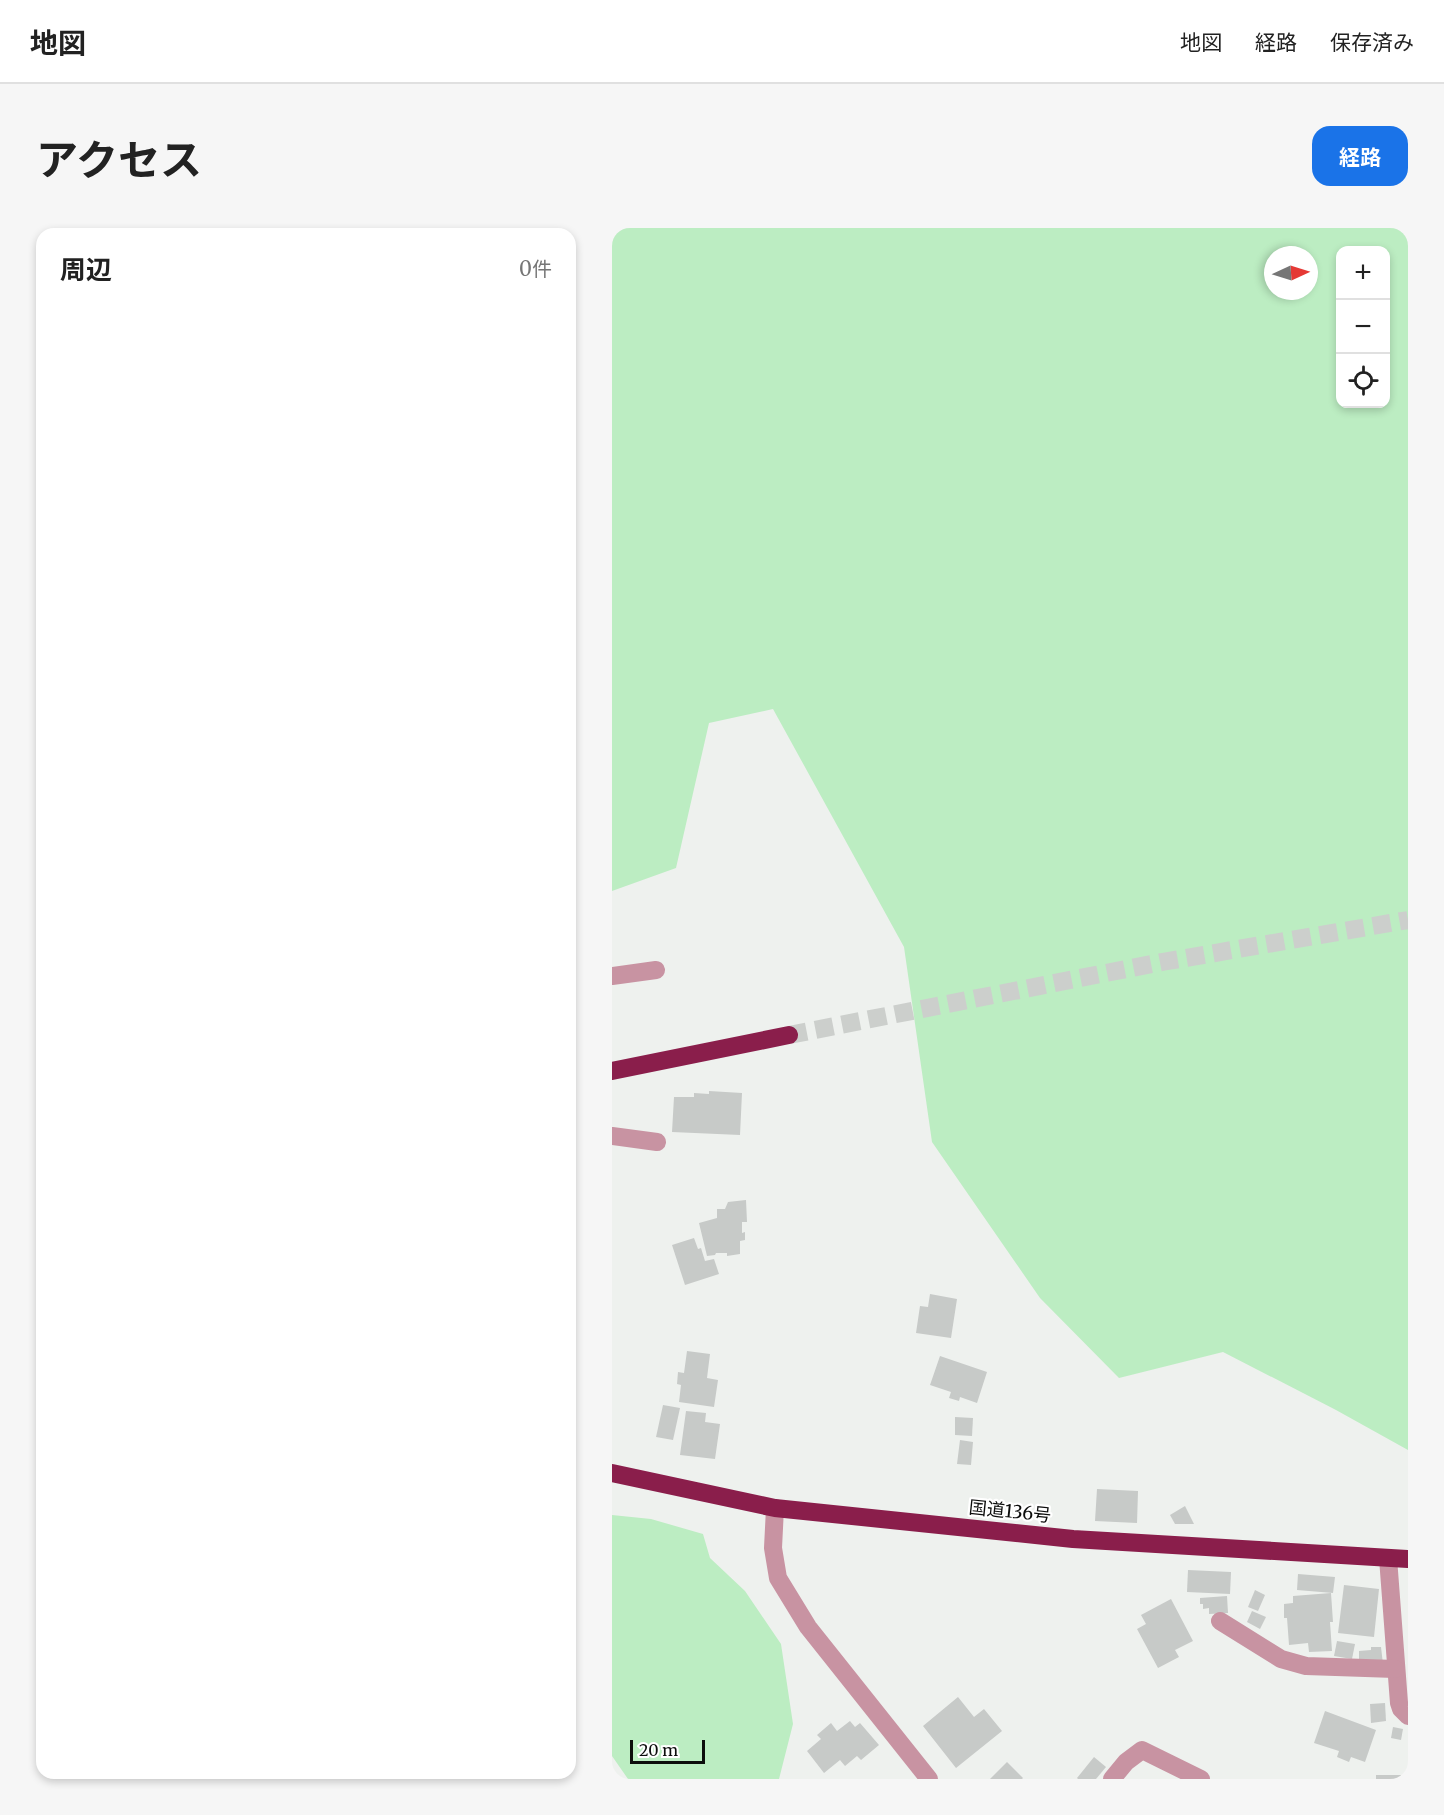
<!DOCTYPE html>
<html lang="ja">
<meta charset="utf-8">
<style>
:root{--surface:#fff;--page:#f6f6f6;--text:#222;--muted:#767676;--line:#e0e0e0;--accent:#1a73e8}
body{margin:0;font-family:Merriweather,"Noto Sans JP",serif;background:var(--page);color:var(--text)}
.controls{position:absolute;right:18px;top:18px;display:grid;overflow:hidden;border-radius:12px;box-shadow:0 3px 9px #0003}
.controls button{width:54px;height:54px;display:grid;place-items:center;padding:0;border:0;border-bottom:2px solid var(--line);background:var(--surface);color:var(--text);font:30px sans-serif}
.compass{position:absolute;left:652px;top:18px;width:54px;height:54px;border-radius:50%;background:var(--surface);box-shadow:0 3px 9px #0003;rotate:86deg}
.scale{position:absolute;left:18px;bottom:15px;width:75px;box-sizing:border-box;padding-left:6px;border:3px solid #0c0d0c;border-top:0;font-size:16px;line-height:21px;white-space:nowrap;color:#0c0d0c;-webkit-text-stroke:4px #fff;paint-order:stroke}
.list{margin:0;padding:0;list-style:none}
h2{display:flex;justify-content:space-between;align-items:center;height:78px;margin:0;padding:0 24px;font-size:26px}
h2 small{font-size:20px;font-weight:400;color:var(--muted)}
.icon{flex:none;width:33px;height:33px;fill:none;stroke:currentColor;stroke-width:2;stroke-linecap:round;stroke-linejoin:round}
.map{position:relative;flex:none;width:796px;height:1551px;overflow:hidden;border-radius:18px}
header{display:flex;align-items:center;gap:36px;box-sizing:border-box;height:84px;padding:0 30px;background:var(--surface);border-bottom:2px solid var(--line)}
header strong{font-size:28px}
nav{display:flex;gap:33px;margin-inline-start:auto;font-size:21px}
.intro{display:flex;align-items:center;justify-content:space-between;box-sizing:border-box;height:144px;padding:0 36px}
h1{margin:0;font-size:42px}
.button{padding:15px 27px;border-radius:18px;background:var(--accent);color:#fff;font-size:21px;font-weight:700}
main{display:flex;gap:36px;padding:0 36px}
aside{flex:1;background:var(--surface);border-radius:18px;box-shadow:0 3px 9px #0003}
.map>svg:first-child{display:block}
</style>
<header>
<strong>地図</strong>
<nav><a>地図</a><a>経路</a><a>保存済み</a></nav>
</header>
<div class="intro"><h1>アクセス</h1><a class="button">経路</a></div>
<main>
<aside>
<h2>周辺<small>0件</small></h2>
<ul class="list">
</ul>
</aside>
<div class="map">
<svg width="796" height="1551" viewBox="0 0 796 1551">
<rect width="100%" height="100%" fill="#eef1ee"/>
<g fill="#bcedc2" fill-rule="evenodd">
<path d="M0 0H796V1222L724 1182 611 1124 507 1150 428 1070 320 914 292 719 161 481 97 495 64 640 0 663ZM728 22H774V176H728ZM661 27H697V63H661Z"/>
<path d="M0 1287 39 1291 91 1306 98 1330 133 1363 169 1416 181 1496 167 1551H16L0 1528Z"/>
</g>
<g fill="#c7cac8">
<path d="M97 863 130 865 128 907 60 904 62 869H82V865L97 866Z"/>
<path d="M134 972 135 994H130V1005L133 1004V1012L128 1013V1026L115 1028V1025H104L103 1027 95 1028 87 995 105 990V981H113L116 974Z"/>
<path d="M82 1010 86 1021 89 1020 93 1033 102 1031 107 1046 73 1057 60 1017Z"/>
<path d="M318 1066 345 1071 339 1110 304 1105 308 1078 316 1079Z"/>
<path d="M75 1123 98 1126 95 1150 106 1152 102 1179 67 1174 69 1157 65 1156 66 1144 72 1145Z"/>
<path d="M328 1128 375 1144 365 1175 348 1169 347 1173 337 1170 339 1164 318 1157Z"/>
<path d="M51 1177 68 1180 61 1212 44 1209Z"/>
<path d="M74 1183 94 1185 93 1194 108 1196 103 1231 68 1227Z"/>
<path d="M343 1189 361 1190 360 1208 343 1207Z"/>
<path d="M348 1212 361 1214 359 1237 345 1236Z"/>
<path d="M485 1261 526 1263 525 1295 483 1293Z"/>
<path d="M573 1278 582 1296H563L558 1287Z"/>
<path d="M576 1342 619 1344 618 1366 575 1364Z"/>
<path d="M686 1346 723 1349 721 1365 685 1362Z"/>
<path d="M732 1357 767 1361 762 1409 726 1405Z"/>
<path d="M643 1362 653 1367 646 1383 636 1379Z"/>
<path d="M719 1365 721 1394H718L720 1423 697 1424 696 1415 677 1417 675 1390H672V1376L681 1375V1368Z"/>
<path d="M615 1368 616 1385 597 1386V1380L591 1381V1376H588V1370Z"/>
<path d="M559 1371 581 1413 563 1422 567 1429 546 1440 525 1401 534 1396 529 1387Z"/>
<path d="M640 1383 654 1389 648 1401 635 1394Z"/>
<path d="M725 1413 743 1416 740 1431 722 1428Z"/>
<path d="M759 1419H769L771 1436 747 1434V1423L759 1422Z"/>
<path d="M346 1469 362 1489 372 1481 390 1503 344 1540 311 1498Z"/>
<path d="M773 1475 774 1493 759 1495 758 1476Z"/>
<path d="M713 1483 764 1502 753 1534 739 1529 737 1534 725 1529 727 1523 702 1515Z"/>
<path d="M238 1493 243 1499 248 1495 267 1517 249 1532 245 1528 233 1538 228 1532 212 1545 195 1523 209 1511 205 1507 219 1495 225 1503Z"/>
<path d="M781 1499 791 1501 789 1512 779 1510Z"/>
<path d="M482 1529 494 1539 484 1551H466L465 1550Z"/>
<path d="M395 1534 411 1550 410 1551H378Z"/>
<rect x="764" y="1547" width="32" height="4"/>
</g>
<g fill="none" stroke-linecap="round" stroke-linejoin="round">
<path stroke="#cccfcc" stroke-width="18" stroke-dasharray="18 9" stroke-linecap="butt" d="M177 807 550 734 796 692"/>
<g stroke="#c893a2" stroke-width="18">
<path d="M0 748 44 742"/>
<path d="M0 908 45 914"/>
<path d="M163 1280 161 1320 166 1350 196 1399 317 1551"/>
<path d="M776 1330 787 1475 789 1481 796 1488"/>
<path d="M608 1393 669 1431 694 1438 783 1441"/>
<path d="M500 1551 514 1534 530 1522 589 1551"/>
</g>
<g stroke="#8a1e4b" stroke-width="18">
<path d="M0 843 177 807"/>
<path d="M0 1245 163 1280 461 1311 796 1331"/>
</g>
</g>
<g text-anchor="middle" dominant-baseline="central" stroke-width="4.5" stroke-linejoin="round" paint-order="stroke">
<g font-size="18" fill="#0c0d0c" stroke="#fff">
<text transform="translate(398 1283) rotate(6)">国道136号</text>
</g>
</g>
</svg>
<div class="controls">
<button>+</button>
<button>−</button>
<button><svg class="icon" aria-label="locate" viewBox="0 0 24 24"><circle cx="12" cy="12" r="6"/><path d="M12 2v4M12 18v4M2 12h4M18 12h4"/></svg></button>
</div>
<svg class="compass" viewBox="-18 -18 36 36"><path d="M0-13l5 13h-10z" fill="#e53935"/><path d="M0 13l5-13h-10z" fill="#767676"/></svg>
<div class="scale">20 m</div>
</div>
</main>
